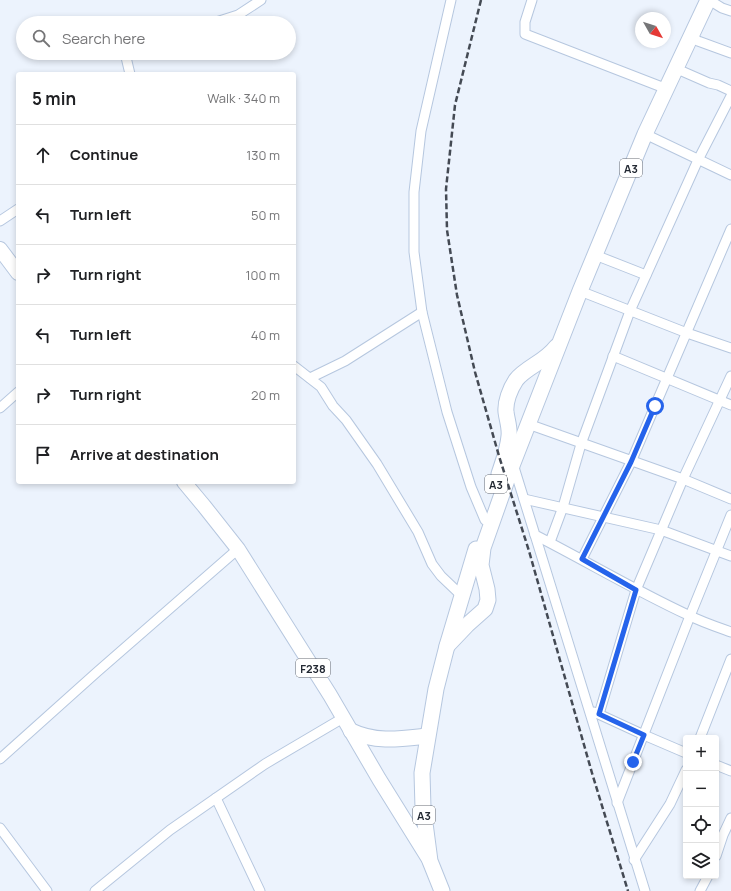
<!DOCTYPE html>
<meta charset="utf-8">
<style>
:root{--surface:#fff;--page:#f2f2f2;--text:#202124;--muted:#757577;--line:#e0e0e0}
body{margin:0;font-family:Manrope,sans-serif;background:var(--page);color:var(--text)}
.controls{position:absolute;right:12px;bottom:12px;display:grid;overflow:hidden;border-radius:4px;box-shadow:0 2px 6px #0003}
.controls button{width:36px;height:36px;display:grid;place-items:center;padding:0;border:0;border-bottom:1px solid var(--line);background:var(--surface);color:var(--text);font:20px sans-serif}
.compass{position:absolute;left:635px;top:12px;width:36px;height:36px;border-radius:50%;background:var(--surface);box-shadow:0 2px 6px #0003;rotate:129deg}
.stop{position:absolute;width:12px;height:12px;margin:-9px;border:3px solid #2563eb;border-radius:50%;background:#fff}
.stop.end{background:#2563eb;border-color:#fff;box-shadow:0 1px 4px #0008}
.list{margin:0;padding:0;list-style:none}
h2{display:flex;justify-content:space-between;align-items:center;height:52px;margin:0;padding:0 16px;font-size:17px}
h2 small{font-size:13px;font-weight:400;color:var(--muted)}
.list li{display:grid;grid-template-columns:26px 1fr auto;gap:12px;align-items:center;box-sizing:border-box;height:60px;padding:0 16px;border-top:1px solid var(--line)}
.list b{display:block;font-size:15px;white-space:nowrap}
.list em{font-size:13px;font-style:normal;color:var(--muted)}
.icon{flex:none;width:22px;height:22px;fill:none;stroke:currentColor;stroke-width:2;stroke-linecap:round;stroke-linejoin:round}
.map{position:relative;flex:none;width:731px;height:891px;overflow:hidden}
.search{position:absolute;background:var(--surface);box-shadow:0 2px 6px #0003;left:16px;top:16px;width:280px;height:44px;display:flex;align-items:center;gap:10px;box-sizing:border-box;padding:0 14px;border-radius:22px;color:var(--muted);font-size:15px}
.panel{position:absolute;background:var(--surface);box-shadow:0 2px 6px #0003;left:16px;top:72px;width:280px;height:412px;border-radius:4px}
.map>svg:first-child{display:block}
</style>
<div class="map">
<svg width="731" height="891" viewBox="0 0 731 891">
<rect width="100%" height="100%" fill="#ecf3fd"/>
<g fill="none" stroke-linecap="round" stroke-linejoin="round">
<defs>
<g id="minor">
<path d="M451 0 421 131 414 192V252L422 312 447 412 471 487 485 520"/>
<path d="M532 0 525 22V34L667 89"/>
<path d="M709 0 722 8 731 11"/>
<path d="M213 23 238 15 261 0"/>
<path d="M691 37 698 41 731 53"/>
<path d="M125 53 130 74"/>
<path d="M677 69 709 83 718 85 731 91"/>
<path d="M645 134 731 175"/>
<path d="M0 221 18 209"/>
<path d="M595 255 646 275"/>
<path d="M580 291 687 333 731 348"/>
<path d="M613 356 731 405"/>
<path d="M294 366 321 387 333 406 346 420 377 464 418 532 432 564 441 576 462 596"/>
<path d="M310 378 345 361 422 312"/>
<path d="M0 408 18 392"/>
<path d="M528 424 683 479 731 499"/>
<path d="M513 464 535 535C586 561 636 591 688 615 702 622 717 627 731 632"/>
<path d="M524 499 661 530 731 556"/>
<path d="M535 535 645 891"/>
<path d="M550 542 563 507 581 444 630 311 698 160 731 96"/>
<path d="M582 559 631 462 731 229"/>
<path d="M594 712 644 735 686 753"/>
<path d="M599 714 636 590 683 479 731 376"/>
<path d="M700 738 731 659"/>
<path d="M0 759 97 672 238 549"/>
<path d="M716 765 731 771"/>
<path d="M216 798 260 891"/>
<path d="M617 803 690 616 731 515"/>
<path d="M0 828 47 891"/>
<path d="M716 856 723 835 731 818"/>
<path d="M634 860 670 804 686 770"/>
<path d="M95 891 170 830 265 764 343 718"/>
<path d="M700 891 708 876"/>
</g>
<g id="primary">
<path d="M0 249 18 273"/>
<path d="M184 482 204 506 238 549 330 695 379 779 430 861"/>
</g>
<g id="trunk">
<path d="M499 474C503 462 508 449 509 436 510 428 507 420 506 412 505 402 510 389 516 380 526 367 545 362 556 347"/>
<path d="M447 646 467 625 485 609 488 600 487 589 481 565 483 548 513 463 580 291 645 134 708 0"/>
<path d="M351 731C376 743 400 739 427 736"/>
<path d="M442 891 430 861 423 808 422 773 436 689 447 646 476 549"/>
</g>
</defs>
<use href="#minor" stroke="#b6c7df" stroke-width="11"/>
<use href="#primary" stroke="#b6c7df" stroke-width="16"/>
<use href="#trunk" stroke="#b6c7df" stroke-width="17"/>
<use href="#minor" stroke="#fff" stroke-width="9"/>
<use href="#primary" stroke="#fff" stroke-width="14"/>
<use href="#trunk" stroke="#fff" stroke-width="15"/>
<path stroke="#444a54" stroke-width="2.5" stroke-dasharray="6 3" stroke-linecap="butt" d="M481 0 455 105 446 189 447 230 457 295 475 372 499 456 529 551 592 773 628 891"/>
</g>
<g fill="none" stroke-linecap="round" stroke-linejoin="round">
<path stroke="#2563eb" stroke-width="5" d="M633 762 644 735 599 714 636 590 582 559 631 462 655 406"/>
</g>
<g text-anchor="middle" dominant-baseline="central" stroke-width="4" stroke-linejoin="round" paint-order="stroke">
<g fill="#fff" stroke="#646870" stroke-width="1">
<rect x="620" y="159" width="22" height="18" rx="3"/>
<rect x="485" y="475" width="22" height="18" rx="3"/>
<rect x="296" y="659" width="34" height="18" rx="3"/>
<rect x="413" y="806" width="22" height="18" rx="3"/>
</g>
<g font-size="11" font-weight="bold" fill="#222832">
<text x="631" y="168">A3</text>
<text x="496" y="484">A3</text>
<text x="313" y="668">F238</text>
<text x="424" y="815">A3</text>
</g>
</g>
</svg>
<div class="controls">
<button>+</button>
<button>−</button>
<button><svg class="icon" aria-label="locate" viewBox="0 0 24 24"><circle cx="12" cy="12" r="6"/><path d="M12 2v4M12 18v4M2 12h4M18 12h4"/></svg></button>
<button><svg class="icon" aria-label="layers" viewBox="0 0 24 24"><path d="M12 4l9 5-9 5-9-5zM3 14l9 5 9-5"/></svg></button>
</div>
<svg class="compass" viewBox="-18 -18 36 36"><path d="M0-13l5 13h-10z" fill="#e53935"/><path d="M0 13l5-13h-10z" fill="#757577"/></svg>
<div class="stop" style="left:655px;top:406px"></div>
<div class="stop end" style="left:633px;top:762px"></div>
<div class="search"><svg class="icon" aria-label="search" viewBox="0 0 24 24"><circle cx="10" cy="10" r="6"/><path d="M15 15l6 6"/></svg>Search here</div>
<section class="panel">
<h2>5 min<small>Walk · 340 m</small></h2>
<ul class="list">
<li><svg class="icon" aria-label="ahead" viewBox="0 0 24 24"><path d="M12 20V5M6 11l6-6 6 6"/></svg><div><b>Continue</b></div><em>130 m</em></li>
<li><svg class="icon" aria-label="left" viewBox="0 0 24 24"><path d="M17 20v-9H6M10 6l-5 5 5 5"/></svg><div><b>Turn left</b></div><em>50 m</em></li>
<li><svg class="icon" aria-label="right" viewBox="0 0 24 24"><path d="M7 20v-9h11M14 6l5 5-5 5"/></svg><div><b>Turn right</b></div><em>100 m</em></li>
<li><svg class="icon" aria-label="left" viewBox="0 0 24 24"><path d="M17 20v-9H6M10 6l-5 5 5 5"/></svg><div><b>Turn left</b></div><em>40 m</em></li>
<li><svg class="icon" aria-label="right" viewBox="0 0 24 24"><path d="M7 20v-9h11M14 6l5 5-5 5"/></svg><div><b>Turn right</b></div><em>20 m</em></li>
<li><svg class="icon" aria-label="arrive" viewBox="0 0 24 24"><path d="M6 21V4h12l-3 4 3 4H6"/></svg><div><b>Arrive at destination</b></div></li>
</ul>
</section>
</div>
